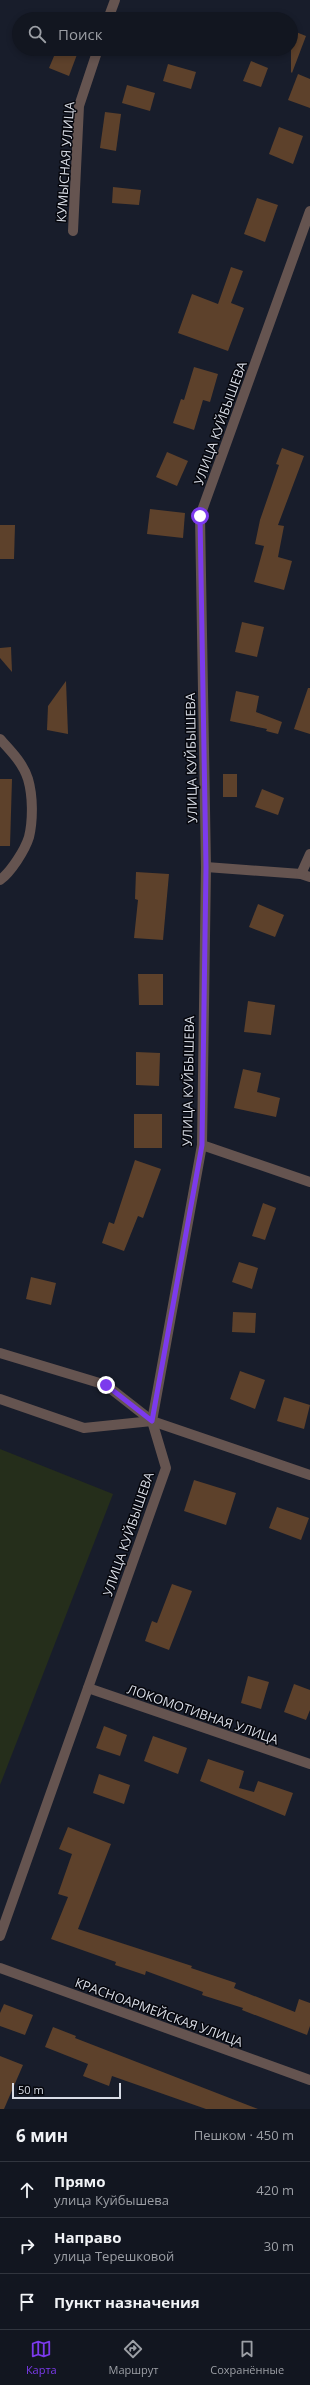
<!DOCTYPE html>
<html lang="ru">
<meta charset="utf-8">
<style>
:root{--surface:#121620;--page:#1b1f29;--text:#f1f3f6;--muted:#9c9fa5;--line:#31353e;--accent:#7c3aed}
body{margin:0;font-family:"Open Sans",sans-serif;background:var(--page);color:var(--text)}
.scale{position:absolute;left:12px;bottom:10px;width:109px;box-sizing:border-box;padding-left:4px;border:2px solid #d9dde7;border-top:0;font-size:11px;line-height:14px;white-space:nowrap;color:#d9dde7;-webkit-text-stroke:3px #06070d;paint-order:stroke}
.stop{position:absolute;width:12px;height:12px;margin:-9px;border:3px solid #7c3aed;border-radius:50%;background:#fff}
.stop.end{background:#7c3aed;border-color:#fff;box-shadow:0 1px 4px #0008}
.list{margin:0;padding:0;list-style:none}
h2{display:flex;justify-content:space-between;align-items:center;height:52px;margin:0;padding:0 16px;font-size:17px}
h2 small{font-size:13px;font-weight:400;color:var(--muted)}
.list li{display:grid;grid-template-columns:26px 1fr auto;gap:12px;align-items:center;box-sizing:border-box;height:56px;padding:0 16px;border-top:1px solid var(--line)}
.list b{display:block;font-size:15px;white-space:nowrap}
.list p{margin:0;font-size:13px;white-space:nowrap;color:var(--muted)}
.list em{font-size:13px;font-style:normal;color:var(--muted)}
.icon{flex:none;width:22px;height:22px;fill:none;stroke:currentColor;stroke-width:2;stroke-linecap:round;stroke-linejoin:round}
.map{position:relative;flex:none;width:310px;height:2109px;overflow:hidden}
.search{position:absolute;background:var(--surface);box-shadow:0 2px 6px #0003;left:12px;right:12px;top:12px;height:44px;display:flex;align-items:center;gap:10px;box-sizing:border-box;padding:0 14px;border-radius:22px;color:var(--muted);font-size:15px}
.sheet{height:220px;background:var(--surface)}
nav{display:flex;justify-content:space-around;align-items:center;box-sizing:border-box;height:56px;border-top:1px solid var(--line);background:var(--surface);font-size:11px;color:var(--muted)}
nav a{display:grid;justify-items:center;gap:2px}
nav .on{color:var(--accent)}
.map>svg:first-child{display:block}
</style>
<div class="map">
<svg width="310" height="2109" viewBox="0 0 310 2109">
<rect width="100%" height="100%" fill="#181d2b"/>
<path fill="#252e1b" d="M0 1449 113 1494 0 1785Z"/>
<g fill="#5d412b">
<path d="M291 30 306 36 292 73 291 72Z"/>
<path d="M57 49H79L69 76 49 68Z"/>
<path d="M251 61 268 68 261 87 243 81Z"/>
<path d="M168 64 196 72 191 89 163 81Z"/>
<path d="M298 74 310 79V108L288 100Z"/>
<path d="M127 85 155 93 150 111 122 103Z"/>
<path d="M105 112 121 114 116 151 100 148Z"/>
<path d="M279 127 303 136 293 164 269 154Z"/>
<path d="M113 187 141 190 139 205 112 203Z"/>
<path d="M257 198 278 205 265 242 244 234Z"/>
<path d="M231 267 243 271 231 303 244 308 228 351 178 333 192 294 218 304Z"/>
<path d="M194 367 218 374 210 402 203 400 194 430 173 423 181 399 184 400Z"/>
<path d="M282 448 304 456 278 525 284 526 278 557 292 561 284 590 254 582 264 546 255 544 260 520 279 465 276 464Z"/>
<path d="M167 452 188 461 177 486 156 477Z"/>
<path d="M150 509 185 513 183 538 147 534Z"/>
<path d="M0 525H15L14 559H0Z"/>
<path d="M242 622 264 627 257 657 235 652Z"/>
<path d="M11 647 12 672 0 658V648Z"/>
<path d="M66 681 68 734 47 730 48 706Z"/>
<path d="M308 688H310V734L294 729Z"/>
<path d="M236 691 259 696 256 712 282 722 278 734 266 731 267 729 230 721Z"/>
<rect x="223" y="774" width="14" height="23"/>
<path d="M0 779H12L10 846H0Z"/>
<path d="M262 789 284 798 278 815 255 807Z"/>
<path d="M136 872 169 874 163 940 134 938 138 900 135 899Z"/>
<path d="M258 904 284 915 275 937 249 927Z"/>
<path d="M138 974H163V1005H139Z"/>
<path d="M248 1001 275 1005 271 1035 244 1032Z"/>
<path d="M136 1052 160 1053 159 1086 136 1085Z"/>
<path d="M243 1069 261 1073 257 1092 280 1098 276 1117 234 1108Z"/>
<rect x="134" y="1114" width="28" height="34"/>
<path d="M135 1160 161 1169 143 1218 138 1216 124 1251 102 1243 109 1222 114 1224Z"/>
<path d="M263 1203 276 1208 265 1240 252 1236Z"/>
<path d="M239 1262 258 1268 252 1289 232 1282Z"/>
<path d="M31 1277 56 1283 51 1305 26 1299Z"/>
<path d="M233 1312 256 1313 255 1333 232 1332Z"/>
<path d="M240 1371 265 1380 255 1409 230 1399Z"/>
<path d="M284 1397 310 1405 304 1429 277 1421Z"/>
<path d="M194 1480 236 1493 226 1525 184 1511Z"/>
<path d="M277 1507 309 1518 301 1540 269 1528Z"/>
<path d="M172 1584 192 1591 169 1650 145 1641 152 1621 157 1623Z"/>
<path d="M248 1676 269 1682 261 1709 241 1703Z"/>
<path d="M294 1684 310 1690V1710L306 1720 284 1712Z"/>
<path d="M104 1726 127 1735 120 1756 96 1748Z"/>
<path d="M153 1736 187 1748 178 1774 144 1761Z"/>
<path d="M208 1759 244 1771 239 1788 254 1792 258 1781 293 1793 285 1816 200 1781Z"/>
<path d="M99 1774 130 1785 124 1804 93 1793Z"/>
<path d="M68 1827 111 1844 78 1929 192 1966 191 1968 236 1983 234 1988 295 2012 299 1999 310 2003V2026L307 2035 242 2010 243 2008 202 1995 203 1992 146 1971 145 1975 115 1965 116 1962 51 1939 68 1897 58 1894 72 1854 59 1849Z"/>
<path d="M4 2004 33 2015 25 2035 0 2026V2013Z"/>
<path d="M53 2027 76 2036 75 2038 258 2109H206L112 2076 109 2086 83 2076 88 2064 45 2047Z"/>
<path d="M0 2056 23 2065 4 2109H0Z"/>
</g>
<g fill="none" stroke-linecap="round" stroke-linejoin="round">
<g stroke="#655450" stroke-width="10">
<path d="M108 19 115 0"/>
<path d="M73 231 79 106 98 49"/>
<path d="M0 739C11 751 23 763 28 779 33 796 33 820 29 837 25 850 11 872 0 880"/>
<path d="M206 867 301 874 310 877"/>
<path d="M301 874 310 854"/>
<path d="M202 1145 310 1182"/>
<path d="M0 1353 106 1385 152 1421 310 1475"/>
<path d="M0 1399 84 1428 152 1421"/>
<path d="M88 1688 310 1764"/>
<path d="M0 1936 166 1468 152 1421 202 1145 206 867 200 516 310 211"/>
<path d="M0 1968 310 2080"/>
</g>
</g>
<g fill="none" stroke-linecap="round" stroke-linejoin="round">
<path stroke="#7c3aed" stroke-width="5" d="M106 1385 152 1421 202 1145 206 867 200 516"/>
</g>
<g text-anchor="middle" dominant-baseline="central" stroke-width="3" stroke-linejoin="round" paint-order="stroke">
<g font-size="13" fill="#d9dde7" stroke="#06070d">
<text transform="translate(65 162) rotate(-86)">КУМЫСНАЯ УЛИЦА</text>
<text transform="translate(220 423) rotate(-70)">УЛИЦА КУЙБЫШЕВА</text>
<text transform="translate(191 758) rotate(-91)">УЛИЦА КУЙБЫШЕВА</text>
<text transform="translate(188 1081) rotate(-89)">УЛИЦА КУЙБЫШЕВА</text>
<text transform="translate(128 1534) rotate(-71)">УЛИЦА КУЙБЫШЕВА</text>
<text transform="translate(203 1714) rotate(19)">ЛОКОМОТИВНАЯ УЛИЦА</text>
<text transform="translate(159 2012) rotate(20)">КРАСНОАРМЕЙСКАЯ УЛИЦА</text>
</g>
</g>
</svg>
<div class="scale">50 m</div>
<div class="stop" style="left:200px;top:516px"></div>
<div class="stop end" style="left:106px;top:1385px"></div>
<div class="search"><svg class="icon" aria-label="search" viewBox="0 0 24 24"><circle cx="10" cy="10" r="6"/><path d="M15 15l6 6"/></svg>Поиск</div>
</div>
<section class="sheet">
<h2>6 мин<small>Пешком · 450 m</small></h2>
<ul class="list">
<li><svg class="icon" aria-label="ahead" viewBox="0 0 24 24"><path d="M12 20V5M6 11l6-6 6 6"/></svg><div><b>Прямо</b><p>улица Куйбышева</p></div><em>420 m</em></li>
<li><svg class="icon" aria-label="right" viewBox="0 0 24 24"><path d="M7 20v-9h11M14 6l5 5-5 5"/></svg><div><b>Направо</b><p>улица Терешковой</p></div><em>30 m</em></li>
<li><svg class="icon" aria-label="arrive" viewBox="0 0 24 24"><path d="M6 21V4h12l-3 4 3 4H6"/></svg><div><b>Пункт назначения</b></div></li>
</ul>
</section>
<nav>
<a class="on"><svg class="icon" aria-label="map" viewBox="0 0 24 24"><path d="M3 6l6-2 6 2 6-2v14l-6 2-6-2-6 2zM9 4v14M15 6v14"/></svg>Карта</a>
<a><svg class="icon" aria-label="directions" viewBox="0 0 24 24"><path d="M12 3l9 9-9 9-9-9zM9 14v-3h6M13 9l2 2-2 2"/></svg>Маршрут</a>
<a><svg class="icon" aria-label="saved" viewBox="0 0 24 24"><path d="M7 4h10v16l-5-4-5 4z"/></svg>Сохранённые</a>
</nav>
